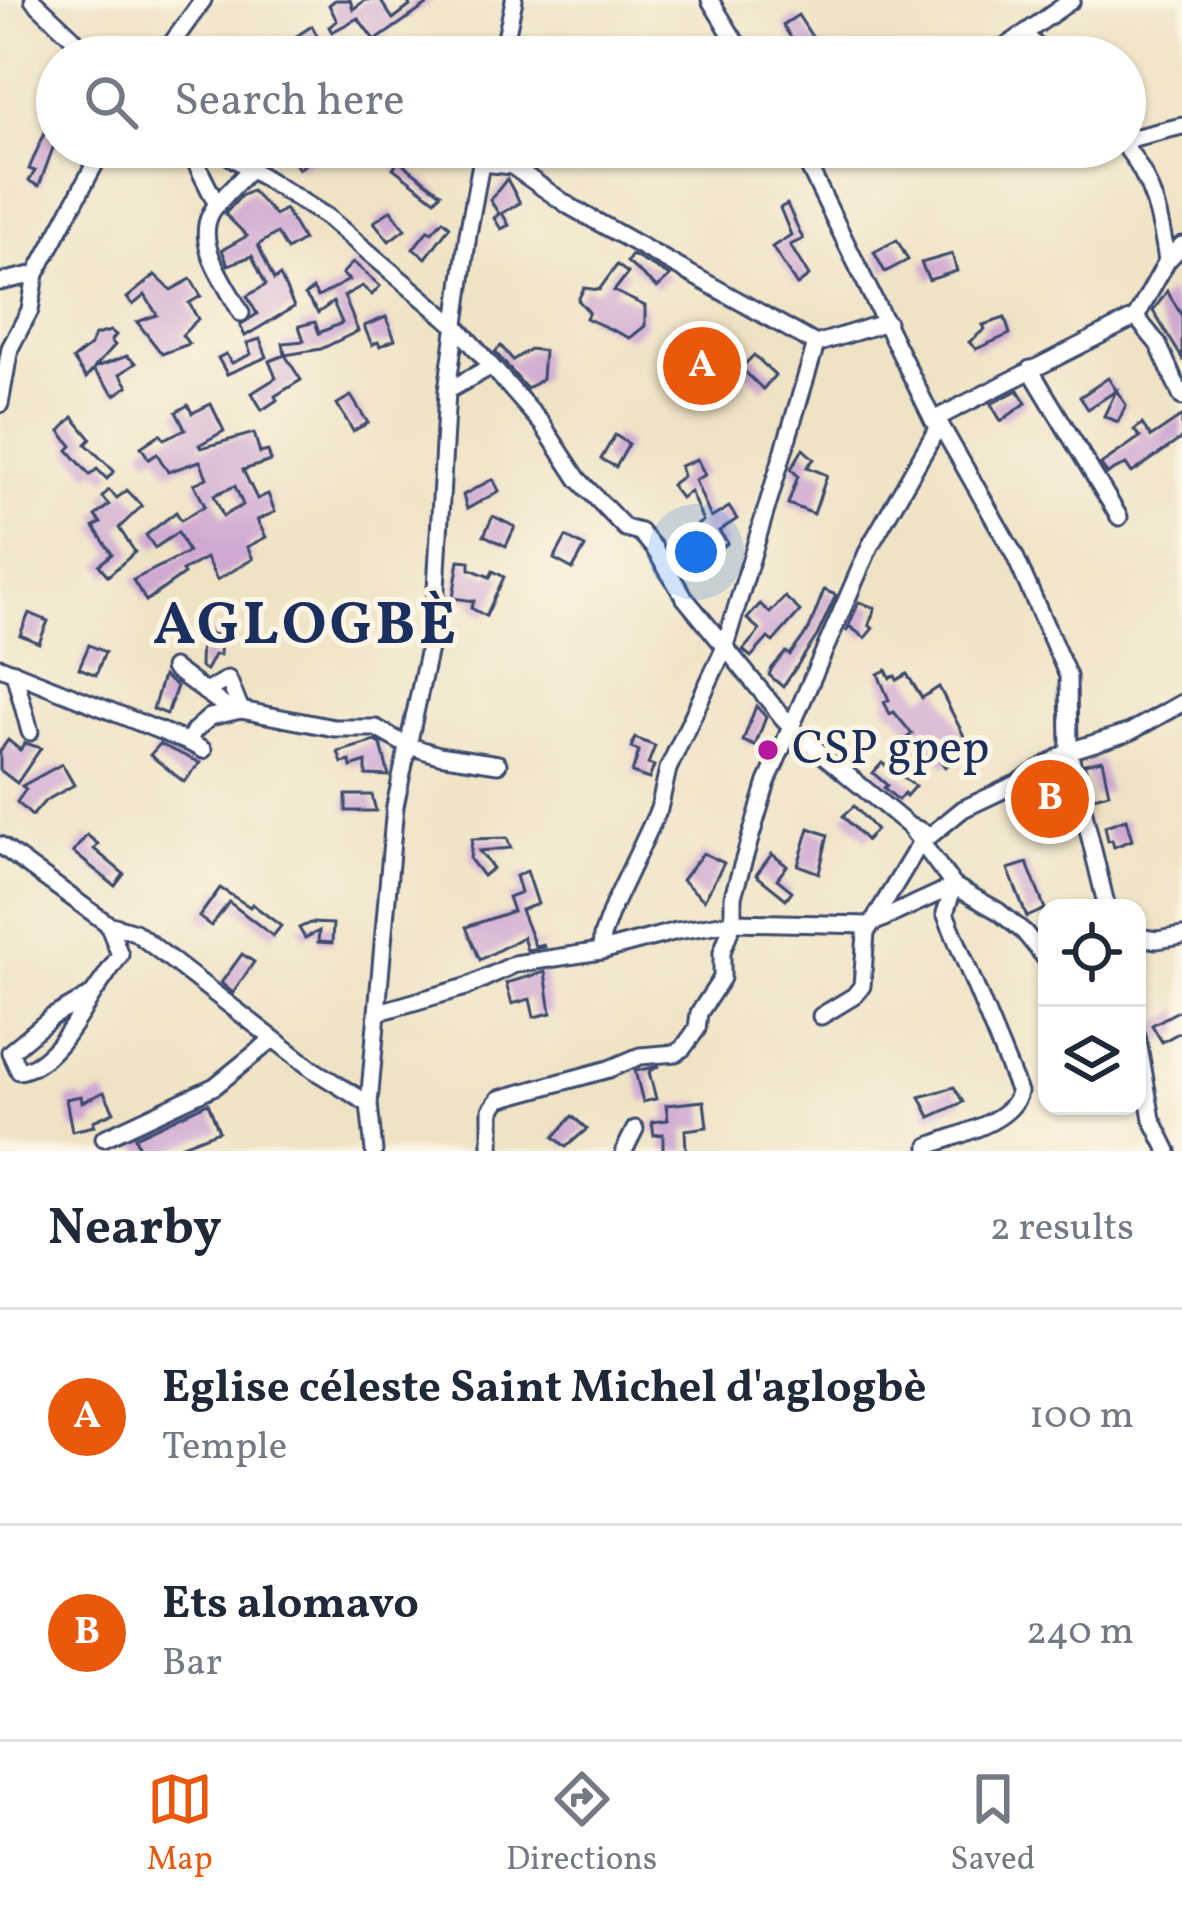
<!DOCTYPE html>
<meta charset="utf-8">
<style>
:root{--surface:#fff;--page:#f6f6f7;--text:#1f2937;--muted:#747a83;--line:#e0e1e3;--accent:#ea580c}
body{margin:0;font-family:Vollkorn,serif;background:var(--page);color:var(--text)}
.controls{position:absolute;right:36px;bottom:36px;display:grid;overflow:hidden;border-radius:24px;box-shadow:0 3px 9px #0004}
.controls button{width:108px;height:108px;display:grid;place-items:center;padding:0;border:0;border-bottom:3px solid var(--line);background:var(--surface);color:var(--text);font:60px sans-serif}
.you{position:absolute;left:696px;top:552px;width:42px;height:42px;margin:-30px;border:9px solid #fff;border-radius:50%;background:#1a73e8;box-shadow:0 0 0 18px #1a73e833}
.badge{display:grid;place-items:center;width:78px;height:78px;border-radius:50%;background:var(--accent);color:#fff;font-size:39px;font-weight:700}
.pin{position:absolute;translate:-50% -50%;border:6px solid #fff;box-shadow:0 3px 12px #0006}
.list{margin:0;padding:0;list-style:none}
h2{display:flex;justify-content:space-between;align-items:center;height:156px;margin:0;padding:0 48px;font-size:51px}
h2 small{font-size:39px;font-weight:400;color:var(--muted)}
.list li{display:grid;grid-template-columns:78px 1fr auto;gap:36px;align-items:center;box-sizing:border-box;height:216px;padding:0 48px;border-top:3px solid var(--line)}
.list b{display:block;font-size:45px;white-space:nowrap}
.list p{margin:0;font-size:39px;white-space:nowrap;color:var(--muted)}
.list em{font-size:39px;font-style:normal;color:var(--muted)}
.icon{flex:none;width:66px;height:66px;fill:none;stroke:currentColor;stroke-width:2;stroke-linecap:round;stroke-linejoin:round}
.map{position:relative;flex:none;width:1182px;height:1151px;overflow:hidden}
.search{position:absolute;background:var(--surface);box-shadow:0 3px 9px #0004;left:36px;right:36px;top:36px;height:132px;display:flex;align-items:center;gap:30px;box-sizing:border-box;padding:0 42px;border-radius:66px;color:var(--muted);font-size:45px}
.sheet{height:588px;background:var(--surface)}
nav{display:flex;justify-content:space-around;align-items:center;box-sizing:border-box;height:168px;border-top:3px solid var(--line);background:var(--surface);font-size:33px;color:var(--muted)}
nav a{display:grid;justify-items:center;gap:6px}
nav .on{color:var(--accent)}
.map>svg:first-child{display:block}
</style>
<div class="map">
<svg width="1182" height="1151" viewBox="0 0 1182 1151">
<rect width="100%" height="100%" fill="#fcf5e5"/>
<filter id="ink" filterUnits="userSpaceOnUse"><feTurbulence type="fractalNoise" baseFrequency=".00833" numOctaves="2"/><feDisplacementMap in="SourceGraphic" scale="24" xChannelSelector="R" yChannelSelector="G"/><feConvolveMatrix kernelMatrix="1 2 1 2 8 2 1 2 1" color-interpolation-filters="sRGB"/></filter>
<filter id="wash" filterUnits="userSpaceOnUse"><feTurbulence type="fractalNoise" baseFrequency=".004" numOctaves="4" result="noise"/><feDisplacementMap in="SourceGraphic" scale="48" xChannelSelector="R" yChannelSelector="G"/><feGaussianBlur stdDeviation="2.7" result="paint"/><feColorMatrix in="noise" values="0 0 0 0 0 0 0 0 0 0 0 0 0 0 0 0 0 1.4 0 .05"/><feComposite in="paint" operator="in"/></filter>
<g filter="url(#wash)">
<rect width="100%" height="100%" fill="#efe3c5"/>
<g id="blocks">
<g fill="#cfa9d1" fill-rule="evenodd">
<path d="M335 0H350L353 9 365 0H380L393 19 410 6 407 0H434L375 41 358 18 332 32 329 27 337 21 329 5Z"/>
<path d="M798 15 820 49 807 57H803L783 25Z"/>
<path d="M312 26 322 45 327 43 330 53 281 57 277 49Z"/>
<path d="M47 127 57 131V137L39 186 29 181 35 171 29 169Z"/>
<path d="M283 147H329L299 169Z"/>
<path d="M399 161 441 193 435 200 393 168Z"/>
<path d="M507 179 520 203 502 213 509 225 501 229 494 218 499 214 490 200Z"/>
<path d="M252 191 275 215 285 209 303 240 287 250 277 233 258 245 274 280 280 276 294 307 245 336 240 325 257 314 247 296 266 285 252 256 228 265 222 250 247 236 225 214 241 196Z"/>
<path d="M787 204 803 239 790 245 809 276 797 285 772 247 791 235 780 208Z"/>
<path d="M391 210 405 229 389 241 374 222Z"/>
<path d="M443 220 450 226 426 258 413 249 428 230 432 232Z"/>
<path d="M897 240 908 260 885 272 874 252Z"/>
<path d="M952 254 957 271 929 280 921 263Z"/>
<path d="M632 255 670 276 657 288 627 262Z"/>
<path d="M353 262 380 286 372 295 362 286 344 296 358 331 321 349 285 355 283 343 304 341 299 326 315 322 319 333 342 323 333 302 318 313 305 295 313 289 318 297 349 280 342 274Z"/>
<path d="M617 265 628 273 614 291 645 306V326L630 338 586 318 589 312 578 300 584 288 599 290Z"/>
<path d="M155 275 171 290 191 279 201 296 189 303 198 319 182 335 189 344 162 354 137 322 157 315 145 295 133 305 127 298Z"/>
<path d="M1167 291 1182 316V358L1153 311Z"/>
<path d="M386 317 395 340 380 346 378 342 372 345 364 326Z"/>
<path d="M1005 318 1010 334 976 349 969 342 985 329 983 325Z"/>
<path d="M111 331 116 335 111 341 115 345 94 368 127 356 136 363 120 374 128 386 115 395 93 370 86 378 73 359 90 346 95 335Z"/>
<path d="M260 339 267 357 227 374 218 358 226 354 232 363 251 354 247 343Z"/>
<path d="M501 346 513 360 530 349 544 351 542 379 527 389 495 352Z"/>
<path d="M285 355 301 380 275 396 277 400 262 410 252 393 276 378 269 361Z"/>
<path d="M754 355 775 375 763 389 741 368Z"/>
<path d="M1108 378 1126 405 1118 422 1104 416 1116 391 1088 409 1080 397Z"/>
<path d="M1018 390 1026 403 1001 421 991 404Z"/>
<path d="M351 396 368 423 353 431 337 404Z"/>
<path d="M211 404 224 431 199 445 201 448 254 433 260 453 268 451 271 461 243 470 257 499 268 494 275 512 257 520 266 537 247 547 253 559 217 580 206 558 182 571 184 574 146 601 133 580 188 552 178 532 155 548 146 535 176 512 181 520 205 506 194 484 207 478 200 461 168 472 157 454 149 459 141 447 160 434 164 439 185 429 176 412 188 405 192 413ZM235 486 243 505 223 516 214 495Z"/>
<path d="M1182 416V438L1132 473 1126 464 1107 474 1101 464 1140 437 1134 430 1142 424 1151 437Z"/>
<path d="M73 417 91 439 86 444 114 471 107 479 97 469 90 475 68 450 72 446 60 431Z"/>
<path d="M615 435 629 444 616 467 601 459Z"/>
<path d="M803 449 814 459 807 467 827 475 814 514 788 504 798 476 791 469Z"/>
<path d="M697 459 705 475 695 480 711 518 729 507 737 519 719 531 728 543 716 552 697 525 703 521 690 491 681 498 671 485 683 476 680 466Z"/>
<path d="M493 479 499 491 467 509 463 495Z"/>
<path d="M109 490 117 498 127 490 142 506 119 528 135 552 108 576 99 565 112 554 94 527 101 523 95 516 109 505 102 497Z"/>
<path d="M493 516 515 527 506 546 484 535Z"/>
<path d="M566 537 585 547 573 569 554 559Z"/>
<path d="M459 560 470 561V569L490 577 493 571 504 577 486 616 471 608 474 601 453 598Z"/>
<path d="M824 590 836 595 817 636 783 687 769 675 772 668 786 652 790 655 809 629Z"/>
<path d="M785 597 800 611 773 642 768 638 751 657 743 650 760 630 747 619 760 604 770 613Z"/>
<path d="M859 602 875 608 869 625 873 628 865 638 849 626 846 632Z"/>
<path d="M29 613 48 621 39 643 20 635Z"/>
<path d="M201 634 221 635 220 655H214L206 670 200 667Z"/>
<path d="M89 645 105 652 96 675 79 668Z"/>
<path d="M886 670 890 678 895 676 897 680 907 674 922 698 939 687 969 746 954 755 957 759 945 767 936 754 930 760 908 737 912 734 894 712 890 714 884 702 889 700 878 674Z"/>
<path d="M163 676 177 686 167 714 153 709Z"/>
<path d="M756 706 766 717 755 746 743 741Z"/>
<path d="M635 738 655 746 648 764 654 766 649 779 632 773 639 751 631 748Z"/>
<path d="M8 740 20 750 25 743 41 748 17 783 0 770V751Z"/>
<path d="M375 741 381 744 389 776 366 775V762L351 767 350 761 342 763 338 752Z"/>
<path d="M160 744 200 763 184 782 150 755Z"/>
<path d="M1102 760 1109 793 1094 797 1084 764Z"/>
<path d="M882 763 915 786 906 796 904 793 898 800 884 788 887 785 873 773Z"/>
<path d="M62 764 74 785 45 801 32 816 17 802 26 789 22 786Z"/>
<path d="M1048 789 1061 826 1031 833 1029 825 1048 820 1037 793Z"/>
<path d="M346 795H372L376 811H346Z"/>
<path d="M854 806 876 830 866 840 843 816Z"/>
<path d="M1126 819 1132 840 1114 847 1112 840 1108 841 1105 826Z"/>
<path d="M809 828 828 835 819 873 798 865Z"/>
<path d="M87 835 98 844 94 849 124 874 115 886 73 852Z"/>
<path d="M507 838 511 848 479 851 493 868 483 876 470 859 472 839Z"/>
<path d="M703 853 724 863 704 900 682 880Z"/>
<path d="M772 854 787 866 777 879 792 891 786 899 756 875Z"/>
<path d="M1027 863 1045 909 1027 917 1008 869Z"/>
<path d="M527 871 538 904 521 910 535 946 543 944 544 947 527 950 523 937 480 960 466 927 513 911 508 897 521 892 516 876Z"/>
<path d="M220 888 250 907 252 904 281 926 273 936 229 902 211 926 199 917Z"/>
<path d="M310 923 333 924 332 943 318 942 319 931 305 938 299 928Z"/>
<path d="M242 954 254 962 233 993 221 983Z"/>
<path d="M545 972 551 1013 534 1017 530 999 512 1004 506 983Z"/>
<path d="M1182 1009V1031L1162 1042 1152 1025Z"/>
<path d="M659 1066 649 1072 656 1099 643 1102 635 1071Z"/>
<path d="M954 1087 963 1102 930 1117 920 1097Z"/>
<path d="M104 1092 114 1112 93 1121 94 1126 72 1131 66 1099 81 1096 82 1102Z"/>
<path d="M704 1101 707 1127 685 1130 686 1151H663V1134L654 1135 652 1122 668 1120 666 1105Z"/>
<path d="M208 1103 219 1131 167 1151H140L135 1137Z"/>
<path d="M572 1116 587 1129 566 1147 554 1137Z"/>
</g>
</g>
</g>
<g filter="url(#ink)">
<use href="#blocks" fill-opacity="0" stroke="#3b4a6d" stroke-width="3"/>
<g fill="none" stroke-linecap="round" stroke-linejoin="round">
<defs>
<g id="street">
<path d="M33 0 93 57"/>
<path d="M710 0 745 57"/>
<path d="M1025 35 1048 57"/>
<path d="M162 57 203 0"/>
<path d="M502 57 514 0"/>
<path d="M991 57 1072 0"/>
<path d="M1125 140 1182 126"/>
<path d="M1125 146C1152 180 1161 218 1167 261"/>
<path d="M196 147V163L217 205"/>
<path d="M215 147 327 217 458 328 542 424 578 479 625 528 640 532 654 548 684 597 792 729 909 826 954 886 998 911 1024 932 1047 960"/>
<path d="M799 147 933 420 940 424 1014 554 1068 676 1069 751 1107 908"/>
<path d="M481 163 512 166 569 206 816 344 887 322"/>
<path d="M0 282 36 274"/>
<path d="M241 313C227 285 194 245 211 213 217 202 240 181 250 169"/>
<path d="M1136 317 1158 344 1182 397"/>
<path d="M1030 369 1119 517"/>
<path d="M447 391 490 367"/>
<path d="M0 404 10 348 30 310 36 274 104 147"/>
<path d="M933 420 1136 317 1167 261 1182 245"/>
<path d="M0 667 188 742"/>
<path d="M173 668 230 710"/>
<path d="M14 672 30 732"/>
<path d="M205 692 228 679 241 710"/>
<path d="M203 750 188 742 194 731 210 717 241 710 334 728H376L406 745 439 755 498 764"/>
<path d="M915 828 931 835 963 809 1018 783 1069 751 1130 732 1182 703"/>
<path d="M0 845 108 924 135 932 315 1071 369 1104"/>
<path d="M1137 937 1157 940 1182 936"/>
<path d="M601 951 602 936 613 906 659 809 668 769 724 649 816 344"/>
<path d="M93 994C76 1021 52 1066 19 1071L10 1052 52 1017 93 994 120 955 108 924"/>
<path d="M379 1012 466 987 515 964 601 951 677 931 733 922V896L767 782 870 546 940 424"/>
<path d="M821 1016 854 996 862 986 866 933 922 840 928 836"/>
<path d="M1137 1035 1152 1119 1168 1151"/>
<path d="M104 1138 215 1086 273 1039"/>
<path d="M374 1151 369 1104 395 806 434 625 447 391 468 234 484 147"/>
<path d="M491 1151V1110L499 1099 609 1069 640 1056 676 1053 683 1048 697 1029 699 1013 722 978V952L733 922 869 925 954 886 945 913 1019 1092C1012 1123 955 1135 929 1146V1151"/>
<path d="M624 1151 635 1129"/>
</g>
</defs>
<use href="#street" stroke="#3b4a6d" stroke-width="21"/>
<use href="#street" stroke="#fff" stroke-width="15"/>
</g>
</g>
<circle fill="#b5179e" stroke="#fcf5e5" stroke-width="4.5" cx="768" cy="750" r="12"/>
<g text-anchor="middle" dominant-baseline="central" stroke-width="10" stroke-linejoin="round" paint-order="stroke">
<g font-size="48" fill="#1b2f5e" stroke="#fcf5e5" text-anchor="start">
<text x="792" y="750">CSP gpep</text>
</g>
<g font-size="60" font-weight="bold" letter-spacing="3" fill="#1b2f5e" stroke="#fcf5e5">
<text x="306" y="627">AGLOGBÈ</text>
</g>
</g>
</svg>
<div class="controls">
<button><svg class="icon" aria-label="locate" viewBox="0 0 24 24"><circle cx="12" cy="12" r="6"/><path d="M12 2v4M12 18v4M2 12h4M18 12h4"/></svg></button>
<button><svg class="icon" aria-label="layers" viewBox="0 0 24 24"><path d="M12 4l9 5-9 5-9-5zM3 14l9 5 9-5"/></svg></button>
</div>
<div class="you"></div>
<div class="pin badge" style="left:702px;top:366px">A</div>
<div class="pin badge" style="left:1050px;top:799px">B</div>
<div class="search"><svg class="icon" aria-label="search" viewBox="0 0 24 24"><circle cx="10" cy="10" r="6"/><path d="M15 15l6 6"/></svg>Search here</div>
</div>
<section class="sheet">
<h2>Nearby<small>2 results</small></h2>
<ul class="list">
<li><span class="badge">A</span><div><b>Eglise céleste Saint Michel d'aglogbè</b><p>Temple</p></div><em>100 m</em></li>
<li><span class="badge">B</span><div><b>Ets alomavo</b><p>Bar</p></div><em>240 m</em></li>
</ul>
</section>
<nav>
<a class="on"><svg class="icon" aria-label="map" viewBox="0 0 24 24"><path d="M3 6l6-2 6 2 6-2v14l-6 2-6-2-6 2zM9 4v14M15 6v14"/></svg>Map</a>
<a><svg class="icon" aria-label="directions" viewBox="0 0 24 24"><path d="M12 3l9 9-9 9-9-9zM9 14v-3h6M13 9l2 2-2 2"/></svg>Directions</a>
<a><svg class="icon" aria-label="saved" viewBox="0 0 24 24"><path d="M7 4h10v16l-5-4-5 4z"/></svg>Saved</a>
</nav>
